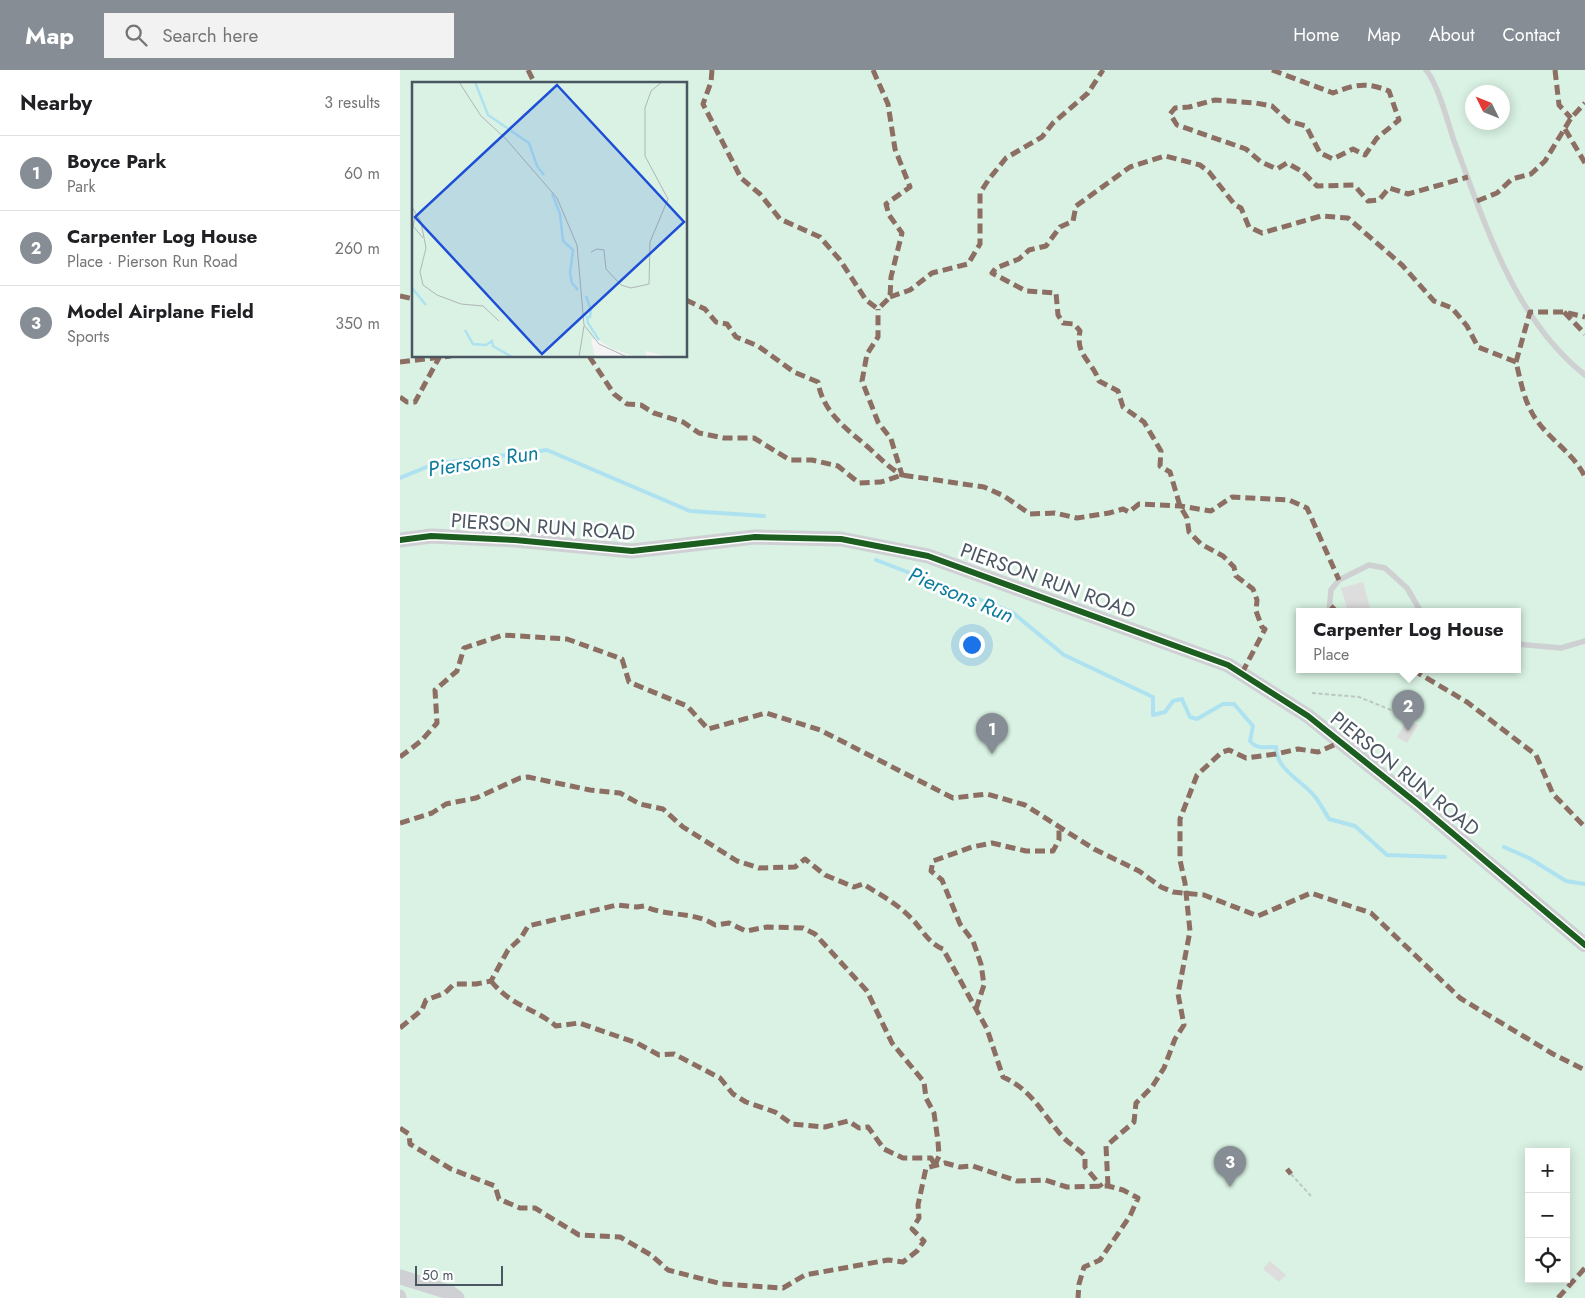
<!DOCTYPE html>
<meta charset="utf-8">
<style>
:root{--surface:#fff;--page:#f2f2f2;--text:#202124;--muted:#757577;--line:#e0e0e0;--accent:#868d94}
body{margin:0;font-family:Jost,sans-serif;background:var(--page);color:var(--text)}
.controls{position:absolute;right:15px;bottom:15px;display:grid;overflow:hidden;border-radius:0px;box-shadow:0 2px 12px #0003}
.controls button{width:45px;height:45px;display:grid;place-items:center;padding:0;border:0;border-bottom:1px solid var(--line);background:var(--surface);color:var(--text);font:25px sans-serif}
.compass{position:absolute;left:1065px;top:15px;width:45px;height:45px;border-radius:50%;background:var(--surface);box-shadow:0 2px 12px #0003;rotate:313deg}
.scale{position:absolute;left:15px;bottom:12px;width:88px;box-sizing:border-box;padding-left:5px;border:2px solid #4a5661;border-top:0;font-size:14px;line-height:18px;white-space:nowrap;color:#4a5661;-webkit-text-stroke:4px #fff;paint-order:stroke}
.you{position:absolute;left:571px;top:574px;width:18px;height:18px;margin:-12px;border:4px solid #fff;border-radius:50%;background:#1a73e8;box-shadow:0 0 0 8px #1a73e833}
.badge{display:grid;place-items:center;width:32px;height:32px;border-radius:50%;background:var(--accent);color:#fff;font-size:16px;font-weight:700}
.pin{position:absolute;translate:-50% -41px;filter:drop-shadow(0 1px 2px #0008)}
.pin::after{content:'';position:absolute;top:26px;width:18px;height:15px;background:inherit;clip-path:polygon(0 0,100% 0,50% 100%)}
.popup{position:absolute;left:896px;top:538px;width:225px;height:65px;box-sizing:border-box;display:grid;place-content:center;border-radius:0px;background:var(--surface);filter:drop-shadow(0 1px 4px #0005);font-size:16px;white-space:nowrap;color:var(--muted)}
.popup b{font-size:19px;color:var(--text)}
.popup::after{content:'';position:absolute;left:50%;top:100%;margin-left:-10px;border:10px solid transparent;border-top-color:var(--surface)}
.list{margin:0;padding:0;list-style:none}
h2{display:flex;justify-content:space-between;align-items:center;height:65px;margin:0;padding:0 20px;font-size:21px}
h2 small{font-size:16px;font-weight:400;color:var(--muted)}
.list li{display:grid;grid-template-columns:32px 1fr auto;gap:15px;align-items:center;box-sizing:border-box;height:75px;padding:0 20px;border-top:1px solid var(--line)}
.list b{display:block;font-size:19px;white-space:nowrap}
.list p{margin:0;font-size:16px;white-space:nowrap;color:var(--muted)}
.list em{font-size:16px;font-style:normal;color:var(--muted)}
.icon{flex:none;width:28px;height:28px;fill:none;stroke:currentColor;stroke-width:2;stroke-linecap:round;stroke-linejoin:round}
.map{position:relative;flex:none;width:1185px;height:1228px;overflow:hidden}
header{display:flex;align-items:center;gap:30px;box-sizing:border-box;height:70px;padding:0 25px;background:var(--accent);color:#fff}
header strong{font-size:24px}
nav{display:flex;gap:28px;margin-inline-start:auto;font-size:18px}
.search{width:350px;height:45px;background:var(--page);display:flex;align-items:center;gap:12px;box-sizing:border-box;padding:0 18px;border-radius:0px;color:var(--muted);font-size:19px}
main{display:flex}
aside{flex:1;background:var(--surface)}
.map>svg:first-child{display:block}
</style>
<header>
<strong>Map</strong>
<div class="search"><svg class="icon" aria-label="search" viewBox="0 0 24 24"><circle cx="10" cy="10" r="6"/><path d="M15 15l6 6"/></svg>Search here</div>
<nav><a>Home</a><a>Map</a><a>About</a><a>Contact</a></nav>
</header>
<main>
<aside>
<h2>Nearby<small>3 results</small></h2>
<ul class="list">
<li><span class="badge">1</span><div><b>Boyce Park</b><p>Park</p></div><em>60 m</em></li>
<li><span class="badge">2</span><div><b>Carpenter Log House</b><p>Place · Pierson Run Road</p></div><em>260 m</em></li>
<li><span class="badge">3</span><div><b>Model Airplane Field</b><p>Sports</p></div><em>350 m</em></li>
</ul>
</aside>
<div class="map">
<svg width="1185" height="1228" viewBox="0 0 1185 1228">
<rect width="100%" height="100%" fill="#f4f4f4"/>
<path fill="#d9f2e3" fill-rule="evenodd" d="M0 0H1185V1228H0ZM14 14H286V286H14ZM1072 22H1102V52H1072ZM899 542H1117V600H899ZM1129 1082H1166V1209H1129Z"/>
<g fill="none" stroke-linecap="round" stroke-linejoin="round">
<g stroke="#aee2f0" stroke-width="4">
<path d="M0 408 34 394 147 380 290 441 364 446"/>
<path d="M476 490 612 542 664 585 753 627V645L765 642 773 631 782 629 790 647 797 649 823 634H834L853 656 850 671C859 681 865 676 876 677 876 701 904 711 916 728 921 735 925 742 929 749L955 756 987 785 1045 787"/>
<path d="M1104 777 1129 788 1166 811 1185 814"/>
</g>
</g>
<g fill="#ddddde">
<path d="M963 512 971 542H948L941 518Z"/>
<path d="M1008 649 1018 655 1007 673 997 667Z"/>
<path d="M870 1191 886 1205 879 1212 863 1199Z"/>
</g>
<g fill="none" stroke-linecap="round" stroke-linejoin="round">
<g stroke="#bcc7c4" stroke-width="2" stroke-dasharray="4 2.5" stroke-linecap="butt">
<path d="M912 623 959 627 1006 646"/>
<path d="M891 1104 911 1126"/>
</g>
<g stroke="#ced0d2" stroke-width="5.5">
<path d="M1026 0C1038 14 1048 53 1054 71 1085 153 1113 248 1185 305"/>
<path d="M929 542 931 520 939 510 969 495 985 498 1007 518 1021 542"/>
<path d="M1117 574 1161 578 1185 571"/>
</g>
<path stroke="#ced0d2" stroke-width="11" d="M0 1225 1 1228"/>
<g stroke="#ced0d4" stroke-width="15">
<path d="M0 470 31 466 115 470 232 481 355 467 441 469 528 486 828 595 908 646 1019 735 1185 875"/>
<path d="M0 1207 49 1222 57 1228"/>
</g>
<g stroke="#8d6e63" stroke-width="5" stroke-dasharray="10 5" stroke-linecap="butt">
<path d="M128 0 135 14"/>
<path d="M312 0 311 12 303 34 341 108 360 124 380 149 420 167 440 190 466 230 478 239"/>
<path d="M473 0 488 34 495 79 510 117 486 134 489 145 502 163 491 207 490 227 478 239"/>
<path d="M872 0 933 23C956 14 966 12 989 21L999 50 977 68 965 85 953 79 933 89 920 83 906 56 888 51 872 36 856 33 815 30 789 37 775 38 770 44 777 55 846 79 861 92 877 99 887 93 903 102 917 116 954 115 968 131 979 130 989 118 1008 124 1068 107"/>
<path d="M1155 0 1159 35 1171 48"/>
<path d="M1165 59 1185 93"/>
<path d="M1077 131 1097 123 1112 109 1131 104 1145 91 1171 48 1185 33"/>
<path d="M0 226 14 229"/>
<path d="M490 227 510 220 532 203 568 194 580 174V123L589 109 606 88 642 67 653 53 688 23 703 0"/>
<path d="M286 230 305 239 316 252 327 254 336 267 358 276 394 302 418 312C423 343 447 359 469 378 480 388 489 398 502 405L491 369 478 352 462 311 467 284 478 267V239"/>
<path d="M1164 242 1185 264"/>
<path d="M189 286 214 324 227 334 241 335 254 343 283 352 299 363 324 368H354L390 390H412L438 396 459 413 481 412 502 405 584 417 604 426 630 444 655 443 677 448 709 443 723 439 729 442 739 434 780 436 811 441 832 427 889 430 907 438 939 510"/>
<path d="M0 292 51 286"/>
<path d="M1116 292 1130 242H1164L1185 247"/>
<path d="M0 327 7 332H15L40 286"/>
<path d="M931 536 937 542"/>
<path d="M1013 600 1067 632 1136 685 1153 724 1185 757"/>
<path d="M842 603 865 559 862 557 856 541 857 530 853 519 836 506 834 497 823 486 801 474 789 462 787 448 780 436 770 402 760 396 761 381 744 352 723 337 718 321 699 311C692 290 675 286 680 261L674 254 663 253 658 245 656 223 626 221 592 203 596 198 619 189 629 180 646 176 660 157 673 151 676 136 730 97 765 86 800 95 809 102 835 135 841 138 849 157 862 163 921 146 948 148 1002 195 1034 231 1052 238 1067 256 1078 277 1116 292C1120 308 1123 326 1131 341 1144 367 1173 381 1185 407"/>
<path d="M0 687 21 671 37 653 35 620 57 601 64 578 103 565 167 569 222 589 229 612 287 636 308 659 366 643 420 660 553 728 587 724 625 735 694 779 739 801 761 817 773 822 804 825 858 846 911 823 971 843 1060 928 1153 984 1185 1000"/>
<path d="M0 753 32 743 46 734 76 728 120 708 128 707 190 720 220 723 240 734 263 739 283 757 337 791 359 798 395 797 405 789 425 805 454 817 463 814C479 824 498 834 512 849 522 859 528 873 543 879L587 959 603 1007C632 1020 642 1043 662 1066 669 1074 678 1078 685 1086V1097L702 1117"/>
<path d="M91 911C112 937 133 937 156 956L179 953 237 973 259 985 274 984 320 1008 333 1024 346 1032 375 1042 392 1054 425 1057 448 1051 459 1058 468 1057 484 1079 503 1088H531L535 1095"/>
<path d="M576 939 584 915 581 894 573 871 560 854 542 810 531 801 533 791 572 777 592 773 626 781H653L659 770V756"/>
<path d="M0 958 22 940 26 930 45 923 54 914H76L91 911 108 880 121 868 128 856 217 835 237 837 244 836C266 847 294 841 315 855L329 853 346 861 367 857 403 858 415 864 467 921 492 973 524 1012 526 1028 534 1043 538 1071 539 1086 535 1095"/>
<path d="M0 1058 9 1064 10 1074 51 1099 95 1116 99 1129 120 1138H135L179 1165 220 1167 251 1185 268 1200 322 1214 383 1218 405 1205 488 1190 503 1192 517 1181 524 1171 512 1159 519 1148 518 1135 526 1098 545 1093 560 1097 573 1096 617 1111 645 1110 667 1117 708 1116 723 1120 738 1128 730 1146 700 1190 684 1197 679 1214 678 1228"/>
<path d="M887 1099 891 1104"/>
<path d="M708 1116 706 1076 734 1052 736 1033 752 1017 764 998 775 969 784 955 778 924 790 861 785 813 780 790V749L797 705 822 682 829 680 846 688 876 684 898 679 918 682 934 675 936 669"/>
<path d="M1158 1228 1185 1198"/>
</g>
<defs>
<path id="cycleway" d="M0 470 31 466 115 470 232 481 355 467 441 469 528 486 828 595 908 646 1019 735 1185 875"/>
</defs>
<use href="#cycleway" stroke="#fff" stroke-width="9"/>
<use href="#cycleway" stroke="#1b5e20" stroke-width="6"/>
</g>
<g text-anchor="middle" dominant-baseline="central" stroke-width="5" stroke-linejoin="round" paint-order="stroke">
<g font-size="20" fill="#4a5661" stroke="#fff">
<text transform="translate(143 457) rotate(4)">PIERSON RUN ROAD</text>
<text transform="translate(648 511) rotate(20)">PIERSON RUN ROAD</text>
<text transform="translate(1005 704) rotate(39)">PIERSON RUN ROAD</text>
</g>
<g font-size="21" font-style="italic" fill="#0c7c9b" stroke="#fff">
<text transform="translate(83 391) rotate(-9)">Piersons Run</text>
<text transform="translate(561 525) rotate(23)">Piersons Run</text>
</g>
</g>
<g transform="translate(12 12)">
<rect width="275" height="275" fill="#f4f4f4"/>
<path d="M0 0H275V275H256L234 269V275H223L199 266 183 256 179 258 183 275H0Z" fill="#d9f2e3"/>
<path fill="none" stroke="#aee2f0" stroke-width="2.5" d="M63 0 76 33 117 61 125 84 132 93M140 111 148 132 151 159 161 168 158 191 160 201 166 208M0 206 14 223M174 214 179 228 178 235H175L176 241 187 258M53 248 61 262 74 263 80 259 81 264 100 275"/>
<path fill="none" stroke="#b0b5b9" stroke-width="1" d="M47 0 69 34 94 57 145 116 165 163 172 243 187 262 215 275M0 125 9 140 14 166 8 190 11 203 25 213 49 222 71 224 87 239M4 132 1 144 11 156M179 170 185 167 192 168 194 187 209 203 219 206 237 202 238 160 256 117 233 74V26L239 9 250 0M167 275 172 244"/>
<path fill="#1d4ed8" fill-opacity="0.15" stroke="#1d4ed8" stroke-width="2.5" d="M145 3 272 140 130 272 3 135Z"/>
<rect width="275" height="275" fill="none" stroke="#4a5661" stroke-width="2.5"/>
</g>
</svg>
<div class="controls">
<button>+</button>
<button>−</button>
<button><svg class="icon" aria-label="locate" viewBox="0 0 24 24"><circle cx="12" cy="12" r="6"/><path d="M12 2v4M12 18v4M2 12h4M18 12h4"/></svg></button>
</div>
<svg class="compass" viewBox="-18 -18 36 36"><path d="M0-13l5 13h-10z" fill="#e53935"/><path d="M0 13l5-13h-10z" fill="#757577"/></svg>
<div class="scale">50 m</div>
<div class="you"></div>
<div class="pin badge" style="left:592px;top:684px">1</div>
<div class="pin badge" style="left:1008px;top:661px">2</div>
<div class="popup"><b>Carpenter Log House</b>Place</div>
<div class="pin badge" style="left:830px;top:1117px">3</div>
</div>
</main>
